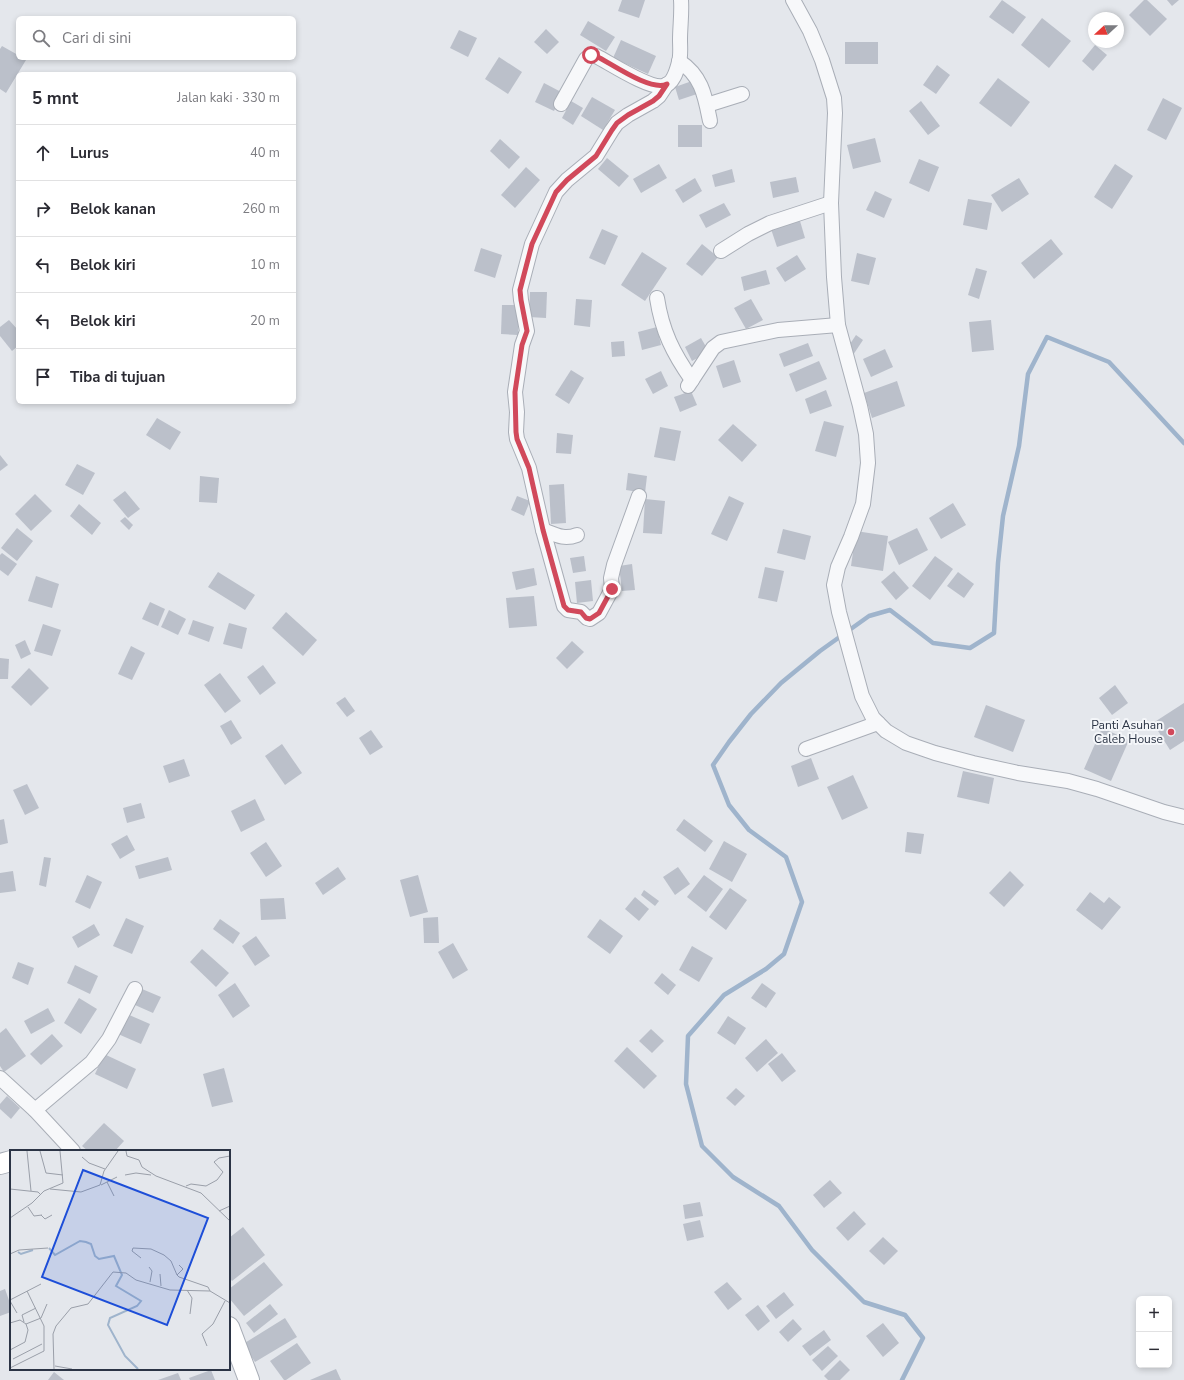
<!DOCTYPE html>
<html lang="id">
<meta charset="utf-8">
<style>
:root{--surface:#fff;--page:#f7f7f7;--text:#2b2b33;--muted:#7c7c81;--line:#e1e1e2}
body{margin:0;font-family:"Nunito Sans",sans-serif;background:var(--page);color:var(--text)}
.controls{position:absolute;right:12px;bottom:12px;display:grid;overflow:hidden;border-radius:6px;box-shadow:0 2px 6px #0003}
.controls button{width:36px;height:36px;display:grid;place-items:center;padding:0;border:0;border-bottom:1px solid var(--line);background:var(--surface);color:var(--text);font:20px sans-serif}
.compass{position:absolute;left:1088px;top:12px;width:36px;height:36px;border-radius:50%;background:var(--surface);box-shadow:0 2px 6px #0003;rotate:249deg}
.stop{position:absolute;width:12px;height:12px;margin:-9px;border:3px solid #d1495b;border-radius:50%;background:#fff}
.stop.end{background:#d1495b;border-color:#fff;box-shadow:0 1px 4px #0008}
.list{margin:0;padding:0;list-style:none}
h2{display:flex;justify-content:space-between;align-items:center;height:52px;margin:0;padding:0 16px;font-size:17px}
h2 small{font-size:13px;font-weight:400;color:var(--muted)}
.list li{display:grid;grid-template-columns:26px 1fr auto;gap:12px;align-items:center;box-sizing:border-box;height:56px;padding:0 16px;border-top:1px solid var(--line)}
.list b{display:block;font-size:15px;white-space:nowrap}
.list em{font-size:13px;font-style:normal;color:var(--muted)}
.icon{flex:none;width:22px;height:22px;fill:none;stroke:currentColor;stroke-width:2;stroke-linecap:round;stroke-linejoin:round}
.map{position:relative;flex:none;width:1184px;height:1380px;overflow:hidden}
.search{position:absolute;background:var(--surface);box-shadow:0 2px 6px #0003;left:16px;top:16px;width:280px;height:44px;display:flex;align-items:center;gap:10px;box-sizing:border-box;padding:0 14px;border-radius:6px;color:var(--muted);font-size:15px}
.panel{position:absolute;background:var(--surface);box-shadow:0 2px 6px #0003;left:16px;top:72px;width:280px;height:332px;border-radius:6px}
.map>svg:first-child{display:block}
</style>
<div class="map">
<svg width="1184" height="1380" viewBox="0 0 1184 1380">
<rect width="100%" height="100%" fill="#e4e7ec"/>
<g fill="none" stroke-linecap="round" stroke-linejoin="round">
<path stroke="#9fb4cc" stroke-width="4.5" d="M902 1380 923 1338 905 1315 864 1302 812 1250 779 1206 733 1177 702 1146 686 1084 688 1036 724 995 766 969 784 954 802 902 786 857 749 830 729 805 713 765 729 742 751 714 781 683 820 651 869 616 890 610 933 643 970 648 994 633 998 563 1003 516 1019 446 1028 374 1047 337 1109 362 1184 443"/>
</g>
<g fill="#bbc0ca">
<path d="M622 0H645L639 18 618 11Z"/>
<path d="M1002 0 1026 17 1013 34 989 17Z"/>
<path d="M1144 0H1147L1167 19 1150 36 1129 15Z"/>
<path d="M1167 0H1179L1172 6Z"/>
<path d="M1042 18 1071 41 1049 68 1021 45Z"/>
<path d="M588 21 615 37 606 51 580 35Z"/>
<path d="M546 29 559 42 547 54 534 42Z"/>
<path d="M459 30 477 38 468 57 450 48Z"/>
<path d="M621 40 656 56 648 74 613 58Z"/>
<rect x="845" y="42" width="33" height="22"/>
<path d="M1095 45 1107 55 1093 71 1082 61Z"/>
<path d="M2 46 18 55V58H22L26 60 6 93 0 89V49Z"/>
<path d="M499 57 522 72 508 94 485 79Z"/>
<path d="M937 65 950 75 936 94 923 85Z"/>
<path d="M998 78 1030 102 1011 127 979 103Z"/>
<path d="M692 81 697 94 679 100 675 87Z"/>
<path d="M544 83 563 93 554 111 535 102Z"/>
<path d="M592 97 615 110 603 130 581 116Z"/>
<path d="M1163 98 1182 108 1166 140 1147 130Z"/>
<path d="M571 101 583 108 573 125 562 118Z"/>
<path d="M921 101 940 126 928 135 909 111Z"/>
<rect x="678" y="125" width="24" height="22"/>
<path d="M875 138 881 162 853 169 847 145Z"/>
<path d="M500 139 520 157 509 169 490 151Z"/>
<path d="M607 158 629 176 619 187 598 169Z"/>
<path d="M919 159 939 167 929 192 909 183Z"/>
<path d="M659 164 667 178 641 193 633 179Z"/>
<path d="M1115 164 1133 176 1112 209 1094 197Z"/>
<path d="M526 167 540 180 515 208 501 195Z"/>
<path d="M732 169 735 182 715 187 712 175Z"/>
<path d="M796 177 799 192 773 198 770 182Z"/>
<path d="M695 178 702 191 683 203 675 190Z"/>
<path d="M1019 178 1029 194 1002 212 991 195Z"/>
<path d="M875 191 892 199 884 218 866 210Z"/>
<path d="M968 199 992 203 987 230 963 225Z"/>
<path d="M724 203 731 215 706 228 699 215Z"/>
<path d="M800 221 805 238 777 247 771 229Z"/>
<path d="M602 229 618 236 605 265 589 258Z"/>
<path d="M1051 239 1063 254 1034 279 1021 263Z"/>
<path d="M702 244 718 257 702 276 686 264Z"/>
<path d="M481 248 502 255 495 278 474 271Z"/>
<path d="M642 252 667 268 645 301 621 285Z"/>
<path d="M857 253 876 258 869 285 851 281Z"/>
<path d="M797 255 806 269 785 282 776 268Z"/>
<path d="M976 268 987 271 979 299 968 295Z"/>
<path d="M766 270 770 284 744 291 741 277Z"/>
<path d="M530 292H547L546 318 529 317Z"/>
<path d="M576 299 592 300 590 327 574 325Z"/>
<path d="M751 299 763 320 746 329 734 308Z"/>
<path d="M502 305H519L518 335 501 334Z"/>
<path d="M9 320 18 330V346L12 351 0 336V327Z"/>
<path d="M991 320 994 350 972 352 969 322Z"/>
<path d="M657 327 661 345 642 350 638 332Z"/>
<path d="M856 335 863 340 853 355 846 350Z"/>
<path d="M701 338 709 352 692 361 685 347Z"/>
<path d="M624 341 625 356 612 357 611 342Z"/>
<path d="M808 343 813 356 784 367 779 354Z"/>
<path d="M885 349 893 367 871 377 863 359Z"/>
<path d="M734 360 741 382 723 388 716 366Z"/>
<path d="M819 361 827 379 796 392 789 374Z"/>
<path d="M571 370 584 378 569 404 555 395Z"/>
<path d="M661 371 668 386 653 394 645 379Z"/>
<path d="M897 381 905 406 872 418 864 393Z"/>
<path d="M826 390 832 406 810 414 805 399Z"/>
<path d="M691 391 697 405 680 412 674 397Z"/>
<path d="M157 418 181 432 170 450 146 435Z"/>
<path d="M824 421 844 426 836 457 815 451Z"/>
<path d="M733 424 757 445 742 462 718 440Z"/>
<path d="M660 427 681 431 675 461 654 457Z"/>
<path d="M557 433 573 435 571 454 556 453Z"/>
<path d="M0 455 8 465 0 471Z"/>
<path d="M77 464 95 473 83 495 65 485Z"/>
<path d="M628 473 647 476 645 493 626 490Z"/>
<path d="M200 476 219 478 217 503 199 502Z"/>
<path d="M564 484 566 523 551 524 549 485Z"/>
<path d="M125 491 140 509 128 518 113 500Z"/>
<path d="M35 494 52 511 31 531 15 514Z"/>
<path d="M517 496 530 501 524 516 511 510Z"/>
<path d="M729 496 744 503 727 541 711 534Z"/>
<path d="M645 499 665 501 662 534 643 533Z"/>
<path d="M953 503 966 525 941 539 929 518Z"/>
<path d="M79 504 101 523 92 535 70 516Z"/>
<path d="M125 517 133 525 129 530 120 521Z"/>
<path d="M17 528 33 541 17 561 1 548Z"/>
<path d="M917 528 928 550 899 565 888 542Z"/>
<path d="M783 529 811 536 805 560 777 553Z"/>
<path d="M856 531 888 536 883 571 851 566Z"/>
<path d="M2 553 17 564 8 576 0 570V555Z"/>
<path d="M584 556 586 571 573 573 570 558Z"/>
<path d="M935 556 953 569 930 600 912 586Z"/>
<path d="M632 564 635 590 622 591 619 566Z"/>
<path d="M765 567 784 571 777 602 758 598Z"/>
<path d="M534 568 537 585 516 590 512 572Z"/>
<path d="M894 571 909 588 896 600 881 582Z"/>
<path d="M218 572 255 595 245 610 208 587Z"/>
<path d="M958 572 974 584 964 598 947 586Z"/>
<path d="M36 576 59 584 52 608 28 601Z"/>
<path d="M591 580 593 601 577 603 575 582Z"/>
<path d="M534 596 537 626 509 628 506 598Z"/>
<path d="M150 602 165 609 158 626 142 619Z"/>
<path d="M169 610 186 619 178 635 161 627Z"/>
<path d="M286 612 317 640 303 656 272 628Z"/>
<path d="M193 620 214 627 209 642 188 634Z"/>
<path d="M229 623 247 628 242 649 223 644Z"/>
<path d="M43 624 61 630 52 656 34 651Z"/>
<path d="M25 640 31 654 21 659 15 645Z"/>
<path d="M572 641 584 652 567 669 556 658Z"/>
<path d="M131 646 145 653 132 680 118 674Z"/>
<path d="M0 658 9 659 8 679H0Z"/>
<path d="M263 665 276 683 260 695 247 677Z"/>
<path d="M29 668 49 688 31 706 11 687Z"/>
<path d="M220 673 241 701 225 713 204 685Z"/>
<path d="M1115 685 1128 703 1112 715 1099 698Z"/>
<path d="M345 697 355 711 347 717 336 703Z"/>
<path d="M1184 703V741L1170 750 1153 723Z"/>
<path d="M986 705 1025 720 1013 752 974 737Z"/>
<path d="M231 720 242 738 231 745 220 726Z"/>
<path d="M1102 728 1129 740 1111 781 1084 769Z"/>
<path d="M371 730 383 747 370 755 359 738Z"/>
<path d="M282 744 302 773 285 785 265 756Z"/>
<path d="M811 758 819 779 798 787 791 766Z"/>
<path d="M184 759 190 776 169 783 163 766Z"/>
<path d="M963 771 994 778 989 804 957 797Z"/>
<path d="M853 775 868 808 842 820 827 787Z"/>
<path d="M27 784 39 808 25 815 13 790Z"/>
<path d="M255 799 265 820 241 832 231 811Z"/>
<path d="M141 803 145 818 127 823 123 808Z"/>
<path d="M4 819 8 843 0 845V820Z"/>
<path d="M684 819 713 841 705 852 676 830Z"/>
<path d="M907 832 924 834 921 854 905 852Z"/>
<path d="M127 835 135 850 120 859 111 844Z"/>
<path d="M724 841 747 854 732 882 709 869Z"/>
<path d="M266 842 282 866 266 877 250 853Z"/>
<path d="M44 857 51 858 46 887 39 885Z"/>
<path d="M168 857 172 870 139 879 135 866Z"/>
<path d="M338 867 346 879 323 895 315 883Z"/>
<path d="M678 867 690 884 675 895 663 877Z"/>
<path d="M13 871 16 891 0 893V873Z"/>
<path d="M1010 871 1024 885 1004 907 989 893Z"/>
<path d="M87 875 102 882 90 909 75 902Z"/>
<path d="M418 875 428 912 410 917 400 880Z"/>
<path d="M704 875 723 889 706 912 687 897Z"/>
<path d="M730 888 747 900 726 930 709 917Z"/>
<path d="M644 890 659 901 655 906 641 895Z"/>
<path d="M1090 892 1104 903 1109 897 1121 907 1102 930 1076 910Z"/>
<path d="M635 897 649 909 639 921 625 909Z"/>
<path d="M284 898 286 919 261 920 260 899Z"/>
<path d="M438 917 439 943H424L423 918Z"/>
<path d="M126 918 144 926 132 954 113 946Z"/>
<path d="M220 919 240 933 233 944 213 929Z"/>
<path d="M600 919 623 936 610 954 587 937Z"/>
<path d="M94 924 100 935 78 948 72 937Z"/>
<path d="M256 936 270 956 255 966 242 946Z"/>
<path d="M453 943 468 970 453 979 438 952Z"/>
<path d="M692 946 713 958 699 982 679 970Z"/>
<path d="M202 949 229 973 216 987 190 962Z"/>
<path d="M18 962 34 968 28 985 12 978Z"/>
<path d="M75 965 98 976 90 994 67 983Z"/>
<path d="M662 973 676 985 668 995 654 983Z"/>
<path d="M235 983 250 1006 233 1018 218 995Z"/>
<path d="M762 983 776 993 766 1008 751 998Z"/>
<path d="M142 989 161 997 153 1013 135 1005Z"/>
<path d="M79 998 97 1009 81 1034 64 1023Z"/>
<path d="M48 1008 55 1021 31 1034 24 1021Z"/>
<path d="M127 1014 150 1024 141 1044 118 1034Z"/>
<path d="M728 1016 746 1028 735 1045 717 1033Z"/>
<path d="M6 1028 26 1056 4 1072 0 1066V1033Z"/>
<path d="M651 1029 664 1041 652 1053 639 1041Z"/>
<path d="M52 1034 63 1046 41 1065 30 1054Z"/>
<path d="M766 1039 778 1053 757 1072 745 1058Z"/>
<path d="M627 1047 657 1076 644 1089 614 1061Z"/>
<path d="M782 1053 796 1071 782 1082 768 1064Z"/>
<path d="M104 1054 136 1069 127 1089 95 1074Z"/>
<path d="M224 1068 233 1102 212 1107 203 1074Z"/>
<path d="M736 1088 745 1096 735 1106 726 1098Z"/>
<path d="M7 1096 20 1108 11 1119 0 1109V1104Z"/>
<path d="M104 1123 124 1141 115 1151H88L82 1146Z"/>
<path d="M830 1180 842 1193 824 1208 813 1195Z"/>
<path d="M700 1202 703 1216 685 1219 683 1205Z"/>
<path d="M854 1211 866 1224 848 1241 836 1228Z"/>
<path d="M700 1220 704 1237 687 1241 683 1224Z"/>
<path d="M243 1227 265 1255 232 1281 229 1277V1238Z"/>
<path d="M883 1237 898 1251 884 1265 869 1251Z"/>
<path d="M264 1262 283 1285 244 1316 229 1298V1289Z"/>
<path d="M727 1282 742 1299 728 1310 714 1292Z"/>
<path d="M5 1289 11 1306V1312L0 1316V1291Z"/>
<path d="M784 1292 794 1305 776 1319 766 1306Z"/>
<path d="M270 1304 278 1314 254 1333 246 1323Z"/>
<path d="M758 1305 770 1321 758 1331 745 1315Z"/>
<path d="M285 1318 297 1337 255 1362 243 1344Z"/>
<path d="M793 1319 802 1329 788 1342 779 1332Z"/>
<path d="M883 1323 899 1343 883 1357 866 1336Z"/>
<path d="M824 1330 831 1340 810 1356 802 1346Z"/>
<path d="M297 1343 311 1363 286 1380H284L270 1361Z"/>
<path d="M828 1346 838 1356 822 1371 812 1360Z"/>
<path d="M840 1360 850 1370 840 1380H828L824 1376Z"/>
<path d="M336 1369 341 1380H310Z"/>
<path d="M211 1370 215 1380H190L189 1378Z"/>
<path d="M54 1372 64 1380H48Z"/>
<path d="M178 1373 181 1380H158Z"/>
</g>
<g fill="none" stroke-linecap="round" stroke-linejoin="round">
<defs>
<g id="street">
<path d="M793 0 810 31 822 60 834 98 835 113 831 203 834 277 838 325 860 406 866 434 868 463 863 504 851 537 838 567 834 585 839 612 862 696 873 718 886 731 906 743 935 753 973 763 1018 773 1068 781 1097 789 1164 812 1184 817"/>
<path d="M679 61C702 76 705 96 710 121"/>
<path d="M561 104 586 59 591 55 596 56C610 63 649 89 663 86 673 85 677 70 679 62 681 55 680 47 680 40 680 27 682 13 681 0"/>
<path d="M707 105 742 94"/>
<path d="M721 251 748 234 770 223 831 203"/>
<path d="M657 298C662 331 673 353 692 380"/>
<path d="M688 386 713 348 721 342 778 330 838 325"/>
<path d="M639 496 614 565 611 578 612 589 599 613 590 619 587 618 581 612 568 610 564 606 543 530 529 468 517 439 516 432 517 412 515 392 522 345 527 331 521 300 520 290 532 244 556 192 567 180 596 156 612 130 617 123 628 115 653 101 659 96 667 84"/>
<path d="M543 530C556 535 564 540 577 535"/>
<path d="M806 749 878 723"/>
<path d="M0 1078 35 1110 73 1151"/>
<path d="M35 1110 92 1062 109 1039 135 989"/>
</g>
<g id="secondary">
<path d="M0 1164 11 1161"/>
<path d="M229 1327 249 1380"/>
</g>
</defs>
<use href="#street" stroke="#a9aeb7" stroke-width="16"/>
<use href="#secondary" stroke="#a9aeb7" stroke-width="22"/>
<use href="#street" stroke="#f7f8fa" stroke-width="14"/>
<use href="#secondary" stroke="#fff" stroke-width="20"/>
</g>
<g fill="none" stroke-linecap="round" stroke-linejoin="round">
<path stroke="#d1495b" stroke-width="5" d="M591 55 596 56C612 64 651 92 667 84L659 96 653 101 628 115 617 123 612 130 596 156 567 180 556 192 532 244 520 290 521 300 527 331 522 345 515 392 516 432 517 439 529 468 543 530 564 606 568 610 581 612 586 618 590 619 599 613 612 589"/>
</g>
<circle fill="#d1495b" stroke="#f4f6f9" stroke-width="1.5" cx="1171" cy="732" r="4"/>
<g text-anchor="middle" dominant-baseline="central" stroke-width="4" stroke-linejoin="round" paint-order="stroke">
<g font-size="12" fill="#2b3445" stroke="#f4f6f9" text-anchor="end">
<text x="1163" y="725">Panti Asuhan<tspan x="1163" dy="14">Caleb House</tspan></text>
</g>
</g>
<g transform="translate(10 1150)">
<rect width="220" height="220" fill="#e4e7ec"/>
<path fill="none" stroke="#9fb4cc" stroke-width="2" d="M39 98 45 105 70 91 76 92 81 94 85 106 89 109 104 106 112 125 106 136 131 151 127 156 100 168 98 175 115 206 128 219M8 102 11 104 23 100"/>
<path fill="none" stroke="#9a9fa9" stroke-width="1" d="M17 1 21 41M30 1 36 23 53 25M116 1 117 6 129 10 132 17 146 26 191 43 220 71M72 7 79 13 95 19M115 25 126 23 141 25M97 32 104 46M91 35 107 27M176 36 181 34 196 36 207 30 213 22 204 12 209 8 220 6M0 39 28 42 30 44M40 39 71 42 90 35 94 21 108 1M18 57 24 66 32 65M209 61 220 56M31 65 35 69 42 65M0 68 22 53 34 41 53 33 50 1M0 104 9 100 38 98M131 108 122 101 123 98 141 99 154 105 161 111 167 125M169 115 173 119 167 125 169 127 198 137 200 141M139 117 142 121 140 132M150 124 151 136M177 140 182 148 180 164M0 150 31 134M0 151 7 163M14 172 12 165 26 158M0 173 10 170 16 174 18 180 15 192 0 200M16 174 31 168 37 154M197 196 192 184 203 174 215 151M3 209 32 194M45 216 62 219M0 218 34 201V176L17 141M44 219 43 184 46 176 61 158 78 154 103 122 116 123 126 130 160 140 200 141 220 153"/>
<path fill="#1d4ed8" fill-opacity="0.15" stroke="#1d4ed8" stroke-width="2" d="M73 20 198 68 157 175 32 127Z"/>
<rect width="220" height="220" fill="none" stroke="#2b3445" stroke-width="2"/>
</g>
</svg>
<div class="controls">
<button>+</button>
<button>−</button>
</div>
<svg class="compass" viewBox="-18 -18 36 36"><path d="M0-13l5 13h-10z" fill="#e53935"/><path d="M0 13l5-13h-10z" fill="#7c7c81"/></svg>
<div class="stop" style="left:591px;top:55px"></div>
<div class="stop end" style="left:612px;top:589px"></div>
<div class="search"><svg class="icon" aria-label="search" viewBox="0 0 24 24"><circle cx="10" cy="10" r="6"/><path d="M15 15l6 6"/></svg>Cari di sini</div>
<section class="panel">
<h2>5 mnt<small>Jalan kaki · 330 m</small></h2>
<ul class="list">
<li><svg class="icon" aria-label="ahead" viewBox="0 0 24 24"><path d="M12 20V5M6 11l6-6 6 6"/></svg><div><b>Lurus</b></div><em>40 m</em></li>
<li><svg class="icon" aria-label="right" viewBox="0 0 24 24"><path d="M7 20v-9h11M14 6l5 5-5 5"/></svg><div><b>Belok kanan</b></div><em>260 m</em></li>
<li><svg class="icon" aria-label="left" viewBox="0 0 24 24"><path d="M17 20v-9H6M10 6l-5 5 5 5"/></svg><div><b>Belok kiri</b></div><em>10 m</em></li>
<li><svg class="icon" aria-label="left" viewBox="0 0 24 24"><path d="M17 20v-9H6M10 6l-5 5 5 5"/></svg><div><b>Belok kiri</b></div><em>20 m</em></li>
<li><svg class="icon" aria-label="arrive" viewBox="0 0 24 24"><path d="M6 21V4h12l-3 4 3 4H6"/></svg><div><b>Tiba di tujuan</b></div></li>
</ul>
</section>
</div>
